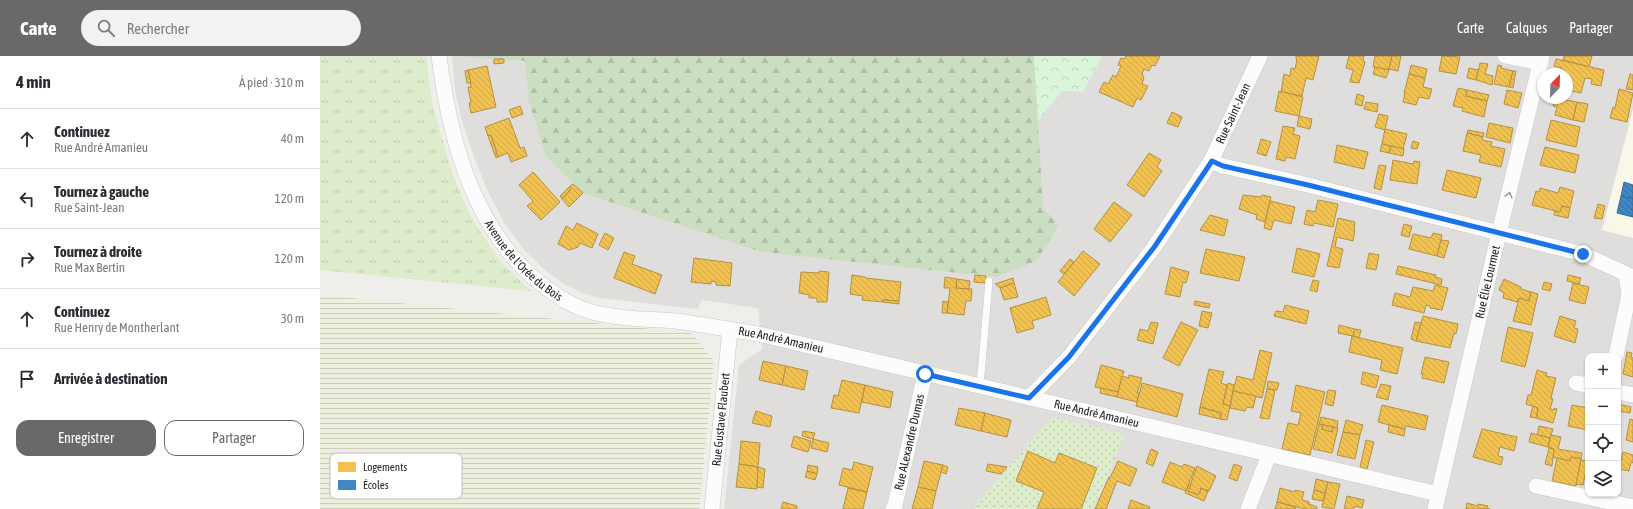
<!DOCTYPE html>
<html lang="fr">
<meta charset="utf-8">
<style>
:root{--surface:#fff;--page:#f2f2f3;--text:#2b2b33;--muted:#7c7c81;--line:#e1e1e2;--accent:#6a6968}
body{margin:0;font-family:"Asap Condensed",sans-serif;background:var(--page);color:var(--text)}
.controls{position:absolute;right:12px;bottom:12px;display:grid;overflow:hidden;border-radius:8px;box-shadow:0 1px 3px #0004}
.controls button{width:36px;height:36px;display:grid;place-items:center;padding:0;border:0;border-bottom:1px solid var(--line);background:var(--surface);color:var(--text);font:20px sans-serif}
.compass{position:absolute;left:1217px;top:12px;width:36px;height:36px;border-radius:50%;background:var(--surface);box-shadow:0 1px 3px #0004;rotate:23deg}
.stop{position:absolute;width:12px;height:12px;margin:-9px;border:3px solid #1a73e8;border-radius:50%;background:#fff}
.stop.end{background:#1a73e8;border-color:#fff;box-shadow:0 1px 4px #0008}
.list{margin:0;padding:0;list-style:none}
h2{display:flex;justify-content:space-between;align-items:center;height:52px;margin:0;padding:0 16px;font-size:17px}
h2 small{font-size:13px;font-weight:400;color:var(--muted)}
.list li{display:grid;grid-template-columns:26px 1fr auto;gap:12px;align-items:center;box-sizing:border-box;height:60px;padding:0 16px;border-top:1px solid var(--line)}
.list b{display:block;font-size:15px;white-space:nowrap}
.list p{margin:0;font-size:13px;white-space:nowrap;color:var(--muted)}
.list em{font-size:13px;font-style:normal;color:var(--muted)}
.actions{display:flex;gap:8px;padding:12px 16px}
.actions a{flex:1;padding:9px 0;border:1px solid var(--accent);border-radius:12px;text-align:center;font-size:14px;color:var(--accent)}
.actions .main{background:var(--accent);color:#fff}
.icon{flex:none;width:22px;height:22px;fill:none;stroke:currentColor;stroke-width:2;stroke-linecap:round;stroke-linejoin:round}
.map{position:relative;flex:none;width:1313px;height:453px;overflow:hidden}
header{display:flex;align-items:center;gap:24px;box-sizing:border-box;height:56px;padding:0 20px;background:var(--accent);color:#fff}
header strong{font-size:19px}
nav{display:flex;gap:22px;margin-inline-start:auto;font-size:14px}
.search{width:280px;height:36px;background:var(--page);display:flex;align-items:center;gap:10px;box-sizing:border-box;padding:0 14px;border-radius:22px;color:var(--muted);font-size:15px}
main{display:flex}
aside{flex:1;background:var(--surface)}
.map>svg:first-child{display:block}
</style>
<header>
<strong>Carte</strong>
<div class="search"><svg class="icon" aria-label="search" viewBox="0 0 24 24"><circle cx="10" cy="10" r="6"/><path d="M15 15l6 6"/></svg>Rechercher</div>
<nav><a>Carte</a><a>Calques</a><a>Partager</a></nav>
</header>
<main>
<aside>
<h2>4 min<small>À pied · 310 m</small></h2>
<ul class="list">
<li><svg class="icon" aria-label="ahead" viewBox="0 0 24 24"><path d="M12 20V5M6 11l6-6 6 6"/></svg><div><b>Continuez</b><p>Rue André Amanieu</p></div><em>40 m</em></li>
<li><svg class="icon" aria-label="left" viewBox="0 0 24 24"><path d="M17 20v-9H6M10 6l-5 5 5 5"/></svg><div><b>Tournez à gauche</b><p>Rue Saint-Jean</p></div><em>120 m</em></li>
<li><svg class="icon" aria-label="right" viewBox="0 0 24 24"><path d="M7 20v-9h11M14 6l5 5-5 5"/></svg><div><b>Tournez à droite</b><p>Rue Max Bertin</p></div><em>120 m</em></li>
<li><svg class="icon" aria-label="ahead" viewBox="0 0 24 24"><path d="M12 20V5M6 11l6-6 6 6"/></svg><div><b>Continuez</b><p>Rue Henry de Montherlant</p></div><em>30 m</em></li>
<li><svg class="icon" aria-label="arrive" viewBox="0 0 24 24"><path d="M6 21V4h12l-3 4 3 4H6"/></svg><div><b>Arrivée à destination</b></div></li>
</ul>
<div class="actions"><a class="main">Enregistrer</a><a>Partager</a></div>
</aside>
<div class="map">
<svg width="1313" height="453" viewBox="0 0 1313 453">
<defs>
<pattern id="farmland-rules" width="6" height="5" patternUnits="userSpaceOnUse"><rect width="6" height="5" fill="#efefdf"/><path d="M0 2.5h6" fill="none" stroke="#cdcdbf"/></pattern>
<pattern id="grass-tufts" width="24" height="20" patternUnits="userSpaceOnUse"><rect width="24" height="20" fill="#ddeccb"/><path d="M3 7l-1-3M5 7V3M7 7l1-3M15 17l-1-3M17 17v-4M19 17l1-3" fill="none" stroke="#bdcaae"/></pattern>
<pattern id="forest-firs" width="22" height="20" patternUnits="userSpaceOnUse"><rect width="22" height="20" fill="#cbdec1"/><path d="M5 1l3.5 6h-7zM16 11l3.5 6h-7z" fill="#aebea6"/></pattern>
<pattern id="park-crowns" width="20" height="18" patternUnits="userSpaceOnUse"><rect width="20" height="18" fill="#daf5da"/><path d="M2 6a3 3 0 1 1 6 0M12 15a3 3 0 1 1 6 0" fill="none" stroke="#bbd2bb"/></pattern>
<pattern id="garden-dots" width="8" height="8" patternUnits="userSpaceOnUse"><rect width="8" height="8" fill="#ddeccb"/><path d="M2 2h.1M6 6h.1" fill="none" stroke="#bdcaae" stroke-width="1.8" stroke-linecap="round"/></pattern>
<pattern id="homes-back-hatch" width="6" height="6" patternUnits="userSpaceOnUse"><rect width="6" height="6" fill="#f2c14e"/><path d="M-1 5l2 2M0 0l6 6M5-1l2 2" fill="none" stroke="#cfa644"/></pattern>
<pattern id="schools-back-hatch" width="6" height="6" patternUnits="userSpaceOnUse"><rect width="6" height="6" fill="#3f88c5"/><path d="M-1 5l2 2M0 0l6 6M5-1l2 2" fill="none" stroke="#346fa0"/></pattern>
</defs>
<rect width="100%" height="100%" fill="#f0eeeb"/>
<path fill="#dfdedc" fill-rule="evenodd" d="M132 0H1313V453H404L419 309 442 293 438 252 382 244 377 253 279 242 263 237 244 228 225 214 205 195 186 170 167 134 154 101 143 69 135 35ZM1223 18H1247V42H1223ZM1268 300H1298V438H1268Z"/>
<path fill="#f8f7e8" d="M1313 53V182L1282 174Z"/>
<path fill="url(#farmland-rules)" d="M0 239 371 277 394 305 379 453H0Z"/>
<path fill="url(#grass-tufts)" d="M0 0H106L112 48 131 113 144 146 156 169 180 205 211 235 0 214Z"/>
<path fill="url(#forest-firs)" d="M135 0H714L723 152 739 169 717 205 676 221 442 196 263 137 226 100 209 46 205 5Z"/>
<path fill="url(#park-crowns)" d="M714 0H782L763 36 742 35 718 65Z"/>
<path fill="url(#garden-dots)" d="M732 361 805 378 774 453H652Z"/>
<g fill="url(#homes-back-hatch)" stroke="#b49141">
<path d="M806 0H840L835 10 832 9 829 15 824 13 822 18 824 22 822 28 828 30 821 44 817 42 813 51 779 36 784 26 788 28 793 19 796 21 801 10 798 9 801 2 804 3Z"/>
<path d="M976 0H999L993 24 986 22 982 40 961 36 964 18 970 20 971 12 975 13 977 4 976 3Z"/>
<path d="M1029 0H1044L1043 5 1045 6 1039 27 1030 26 1033 14 1026 12Z"/>
<path d="M1055 0H1072L1069 14 1053 11Z"/>
<path d="M1072 0H1081L1078 15 1069 13Z"/>
<path d="M1122 0 1140 1 1136 18 1119 15Z"/>
<path d="M1244 0H1272L1269 11 1243 4Z"/>
<path d="M174 3H184V7L174 8Z"/>
<path d="M1236 3 1284 14 1281 30 1271 28 1272 23 1265 22 1261 37 1247 34V18H1240L1241 12 1234 10Z"/>
<path d="M1160 7 1168 8 1165 18 1173 20 1172 29 1156 24Z"/>
<path d="M1091 9 1107 13 1105 22 1089 18Z"/>
<path d="M1178 9 1182 10 1181 12 1193 15 1189 31 1174 28Z"/>
<path d="M167 10 176 51 151 57 149 47H151L148 31H151L148 14Z"/>
<path d="M1055 11 1069 14 1066 22 1053 18Z"/>
<path d="M1149 12 1158 14 1156 24 1147 22Z"/>
<path d="M148 14 151 27H147L145 15Z"/>
<path d="M1193 15H1196L1193 32 1189 31Z"/>
<path d="M1089 18 1105 22 1103 31 1112 33 1109 43 1099 41 1096 49 1083 46 1085 37H1084Z"/>
<path d="M1310 18 1313 19V34L1306 33Z"/>
<path d="M1138 32 1147 34 1146 40 1167 45 1164 61 1142 55 1143 52 1133 50Z"/>
<path d="M1299 33 1313 37 1307 66 1290 62 1293 51 1295 52Z"/>
<path d="M1147 34 1169 39 1167 45 1146 40Z"/>
<path d="M1187 34 1202 37 1198 52 1184 48Z"/>
<path d="M959 35 983 41 979 60 955 55Z"/>
<path d="M1037 38 1044 40 1042 50 1035 48Z"/>
<path d="M1235 42 1257 46 1253 64 1235 59 1237 51 1233 50Z"/>
<path d="M1046 46 1058 48 1057 56 1044 53Z"/>
<path d="M1257 46 1268 48 1264 66 1253 64Z"/>
<path d="M200 50 203 58 192 62 189 54Z"/>
<path d="M852 56 862 61 858 71 847 67Z"/>
<path d="M1059 58 1068 60 1065 74 1055 71Z"/>
<path d="M979 60 992 63 990 73 977 70Z"/>
<path d="M189 62 200 92 204 91 207 100 191 106 188 97 178 101 171 79 168 80 165 71Z"/>
<path d="M1231 64 1260 71 1256 91 1226 84Z"/>
<path d="M1169 67 1193 72 1190 87 1166 81Z"/>
<path d="M963 70 975 72 973 78 980 80 975 103 966 101 965 105 956 103Z"/>
<path d="M1065 73 1087 78 1083 93 1062 88Z"/>
<path d="M1148 74 1164 77 1163 81 1147 77Z"/>
<path d="M1147 77 1163 81 1162 84 1172 86 1171 90 1185 93 1181 111 1159 106 1161 99 1143 95Z"/>
<path d="M171 79 178 101 176 102 168 80Z"/>
<path d="M941 83 951 86 946 100 937 97Z"/>
<path d="M1093 85 1099 87 1097 93 1091 92Z"/>
<path d="M1062 88 1071 90 1069 97 1060 95Z"/>
<path d="M1017 89 1048 96 1044 113 1014 106Z"/>
<path d="M1071 90 1084 93 1083 100 1069 97Z"/>
<path d="M1225 91 1259 99 1255 117 1220 109Z"/>
<path d="M829 97 841 104 837 111 842 115 824 141 807 129Z"/>
<path d="M1073 104 1093 108 1094 105 1100 106 1097 128 1070 124Z"/>
<path d="M1059 109 1066 110 1061 134 1054 132Z"/>
<path d="M1127 114 1161 122 1156 142 1122 134Z"/>
<path d="M213 116 240 146 221 164 207 150 213 145 199 129Z"/>
<path d="M253 128 263 137 249 151 242 143 251 133 249 131Z"/>
<path d="M249 131 251 133 242 143 240 140Z"/>
<path d="M1240 131 1254 135 1250 152 1242 150 1240 156 1212 149 1216 135 1219 136 1220 132 1238 137Z"/>
<path d="M923 139 941 141 942 139 951 141 945 166 936 163 937 159 919 153Z"/>
<path d="M998 144 1018 148 1013 171 994 167 993 170 984 168 987 154 995 156Z"/>
<path d="M950 145 975 151 971 168 954 164 951 174 944 172Z"/>
<path d="M794 146 812 159 790 186 774 173Z"/>
<path d="M1278 148 1285 150 1282 163 1274 162Z"/>
<path d="M1242 150 1250 152 1248 162 1234 159 1235 155 1240 156Z"/>
<path d="M890 159 908 164 904 180 880 174Z"/>
<path d="M1018 162 1035 166 1034 174H1035L1033 185 1017 181 1015 191 1023 193 1019 212 1007 210Z"/>
<path d="M257 167 278 178 272 192 260 187 258 191 249 194 238 188 246 170 253 174Z"/>
<path d="M1084 168 1092 170 1089 181 1081 179Z"/>
<path d="M285 177 294 182 288 194 279 189Z"/>
<path d="M1113 177 1122 179 1117 200 1089 193 1093 178 1111 182Z"/>
<path d="M1121 184 1129 185 1124 202 1117 200Z"/>
<path d="M977 192 1000 198 994 221 972 216Z"/>
<path d="M886 193 925 201 919 225 880 217Z"/>
<path d="M763 195 780 208 754 240 738 226Z"/>
<path d="M304 196 315 200 312 208 342 219 335 238 294 222Z"/>
<path d="M1049 197 1059 199 1056 214 1046 212Z"/>
<path d="M374 202 412 207 410 230 396 229V226L391 225V228L371 226Z"/>
<path d="M750 203 754 206 744 218 740 215Z"/>
<path d="M1078 210 1116 219 1115 221 1122 223 1121 229 1076 218Z"/>
<path d="M851 211 869 216 866 227 863 226 860 241 845 238Z"/>
<path d="M499 215 509 216 507 246H497V242H489V239L479 237 481 216 499 217Z"/>
<path d="M532 219 545 221 546 222 581 226 579 245 563 244V246L542 244 543 240 530 238Z"/>
<path d="M655 219 666 220 665 227 654 226Z"/>
<path d="M1248 219 1261 222 1259 228 1247 225Z"/>
<path d="M625 221 637 223 636 232 652 233 651 245H646L644 259 627 257 630 232H624Z"/>
<path d="M693 222 694 227 680 232 675 228Z"/>
<path d="M637 223 650 225 649 233 636 232Z"/>
<path d="M1184 223 1201 231V233L1211 236 1209 245 1199 242 1197 246 1183 242 1184 237 1179 234Z"/>
<path d="M993 224 999 225 997 236 990 234Z"/>
<path d="M1224 226 1232 228 1230 235 1222 233Z"/>
<path d="M694 227 698 241 684 244 680 232Z"/>
<path d="M1253 227 1269 231 1265 248 1249 244Z"/>
<path d="M1115 229 1128 232 1122 254 1110 252V250L1106 249 1104 257 1072 249 1075 237 1090 241 1093 231 1113 235Z"/>
<path d="M1211 236 1218 238 1211 269 1193 265 1199 242 1209 245Z"/>
<path d="M726 241 731 259 712 265 714 272 697 277 690 252Z"/>
<path d="M563 244 579 245V248L563 246Z"/>
<path d="M623 245 628 246 627 257H622Z"/>
<path d="M875 245 890 248 889 252 874 249Z"/>
<path d="M965 249 989 255 986 268 954 260 956 255 963 256Z"/>
<path d="M882 255 892 257 888 272 879 270Z"/>
<path d="M1103 260 1138 268 1136 278 1134 277 1130 292 1096 285Z"/>
<path d="M1240 260 1256 265 1254 272 1258 273 1255 287 1234 280Z"/>
<path d="M831 266 838 267 833 288 817 284 820 273 828 275Z"/>
<path d="M861 266 878 274 859 310 843 302Z"/>
<path d="M1095 266 1101 267 1096 285 1091 283Z"/>
<path d="M1019 269 1035 273 1033 280 1018 277Z"/>
<path d="M1188 271 1213 277 1205 311 1181 305Z"/>
<path d="M1035 273 1041 274 1039 282 1033 280Z"/>
<path d="M1032 280 1083 292 1077 318 1060 314 1062 304 1029 296Z"/>
<path d="M940 294 952 297 942 342 913 335 917 320 933 324Z"/>
<path d="M1307 296 1312 297 1311 301 1313 302V321L1303 318Z"/>
<path d="M1105 301 1129 306 1124 327 1102 322 1103 318H1101Z"/>
<path d="M443 305 466 310 462 329 439 324Z"/>
<path d="M781 309 804 315 798 336 775 331Z"/>
<path d="M466 310 488 315 484 334 462 329Z"/>
<path d="M889 313 904 316 901 327 907 329 903 348 910 350 907 364 900 363 901 357 880 351Z"/>
<path d="M1217 314 1227 317 1226 320 1236 322 1231 342 1233 343 1230 353 1234 354V352L1237 353 1233 367 1216 362 1218 352 1206 348 1208 339H1211Z"/>
<path d="M1043 316 1059 320 1056 332 1041 328Z"/>
<path d="M809 319 822 322 817 337H819L817 346 797 341 802 320 809 322Z"/>
<path d="M522 324 545 329 539 357 511 352 514 339 518 340Z"/>
<path d="M948 325 959 327 957 334 947 333Z"/>
<path d="M822 327 863 338 857 361 816 350Z"/>
<path d="M908 327 914 329 910 350 903 348Z"/>
<path d="M1061 328 1071 330 1068 344 1056 341Z"/>
<path d="M545 329 573 336 570 352 542 346Z"/>
<path d="M976 329 1005 336 990 399 962 393 968 367 978 369 981 357 971 355Z"/>
<path d="M781 332 798 336 797 341 780 337Z"/>
<path d="M947 333 955 334 949 363 940 362Z"/>
<path d="M1008 334 1016 335 1013 350 1005 348Z"/>
<path d="M913 335 936 340 933 352 927 351 925 355 910 352Z"/>
<path d="M1298 348 1311 351 1310 357 1298 355Z"/>
<path d="M1062 349 1108 360 1105 374 1086 370 1085 373 1058 366Z"/>
<path d="M1252 349 1268 352V374L1248 370Z"/>
<path d="M1213 350 1218 352 1216 362 1210 361Z"/>
<path d="M880 351 901 357 900 363 879 358Z"/>
<path d="M639 352 665 357 661 375 635 369Z"/>
<path d="M436 355 452 360 450 371 432 367Z"/>
<path d="M665 357 691 364 687 381 661 375Z"/>
<path d="M1001 361 1018 365 1017 372 999 368Z"/>
<path d="M1310 363 1313 364V386L1306 384Z"/>
<path d="M1026 364 1043 369 1040 379 1023 376Z"/>
<path d="M999 368 1003 369 1002 373 1012 376 1013 371 1018 372 1012 397 993 393Z"/>
<path d="M1003 369 1013 371 1012 376 1002 373Z"/>
<path d="M1069 369 1085 373 1084 380 1068 376Z"/>
<path d="M1219 370 1233 373 1230 382 1217 379Z"/>
<path d="M1162 373 1197 381 1194 395 1180 391 1178 400 1183 401 1181 409 1153 401Z"/>
<path d="M483 375 495 377 493 383 482 380Z"/>
<path d="M1023 376 1040 379 1035 403 1017 399Z"/>
<path d="M1211 377 1230 382 1228 391 1209 386Z"/>
<path d="M1231 379 1241 381 1238 393 1262 397 1261 403 1251 401 1250 405 1232 401 1234 393 1228 391Z"/>
<path d="M474 380 491 385 488 396 471 391Z"/>
<path d="M493 383 509 387 507 396 491 392Z"/>
<path d="M1046 384 1054 386 1047 413 1040 411Z"/>
<path d="M421 385 440 387 438 411 419 408Z"/>
<path d="M1229 392 1234 393 1232 410 1225 408Z"/>
<path d="M831 393 838 396 833 410 826 407Z"/>
<path d="M708 395 735 407 739 397 777 412 761 453H717L724 436 696 425Z"/>
<path d="M1303 396 1313 399V407L1311 406 1309 415 1299 413Z"/>
<path d="M1251 401 1261 403 1256 430 1232 425 1237 402 1250 405Z"/>
<path d="M1261 404 1268 405 1263 429 1256 428Z"/>
<path d="M604 405 623 409 616 435 598 431Z"/>
<path d="M798 405 817 413 810 430 797 425 786 453H775L789 421 790 422Z"/>
<path d="M534 406 553 411 547 436 519 429 523 412 532 414Z"/>
<path d="M850 406 862 411 864 408 875 412 866 435 842 426Z"/>
<path d="M419 408 438 411 437 433 416 431Z"/>
<path d="M668 408 687 411 681 418 666 415Z"/>
<path d="M914 408 922 411 917 425 909 422Z"/>
<path d="M488 409 498 411 497 418 487 415Z"/>
<path d="M623 409 628 411 626 418 621 416Z"/>
<path d="M877 410 896 420 889 435 880 432 881 434 878 439 868 435Z"/>
<path d="M438 411 445 413 443 432 437 431Z"/>
<path d="M487 415 497 418 495 424 485 421Z"/>
<path d="M996 423 1008 426 1005 437 994 434Z"/>
<path d="M1008 426 1020 428 1014 453 1002 451Z"/>
<path d="M869 428 871 429 868 435 878 439 881 434 880 432 888 435 884 445 865 437Z"/>
<path d="M598 431 616 435 612 453H592Z"/>
<path d="M528 432 547 436 543 453H523Z"/>
<path d="M960 432 975 436V434L984 436 982 444 989 446V448L997 451V453H985L957 446Z"/>
<path d="M994 434 1005 437 1003 445 992 443Z"/>
<path d="M1027 440 1044 444 1042 452 1035 450 1034 453H1024Z"/>
<path d="M811 444 830 451 829 453H808Z"/>
<path d="M463 446 477 450V453H461Z"/>
<path d="M957 446 976 451 975 453H955Z"/>
<path d="M1147 447 1158 450V448L1168 450 1167 452 1170 453H1146Z"/>
</g>
<g fill="url(#schools-back-hatch)" stroke="#366994">
<path d="M1304 126 1313 129V143L1301 140Z"/>
<path d="M1301 140 1313 143V161L1297 157Z"/>
</g>
<g fill="none" stroke-linecap="round" stroke-linejoin="round">
<defs>
<path id="lane" d="M660 330 669 225"/>
<g id="street">
<path id="s1" d="M119 0C130 86 155 181 229 234 241 242 252 250 266 254 290 263 330 263 356 265 385 269 414 274 443 279L1118 438"/>
<path d="M1185 0 1221 7"/>
<path d="M891 105 903 110 988 129 1263 198 1313 221"/>
<path d="M1296 300 1309 238 1306 218"/>
<path d="M1256 327 1268 329"/>
<path d="M1298 336 1313 339"/>
<path id="s2" d="M709 342 749 301 835 190 891 105 940 0"/>
<path d="M1216 430 1313 451"/>
<path id="s3" d="M392 453 410 274"/>
<path id="s4" d="M573 453 575 449 605 318"/>
<path d="M928 453 949 399"/>
<path id="s5" d="M1115 453 1179 177 1222 0"/>
</g>
</defs>
<use href="#lane" stroke="#c9c8c7" stroke-width="8"/>
<use href="#street" stroke="#c9c8c7" stroke-width="16"/>
<use href="#lane" stroke="#fdfcfc" stroke-width="7"/>
<use href="#street" stroke="#fdfcfc" stroke-width="15"/>
</g>
<defs><path id="oneway-chevron" d="M-2-3.5L2.5 0L-2 3.5" fill="none" stroke-width="1.6" stroke-linecap="round" stroke-linejoin="round"/></defs>
<use stroke="#9a9a9a" href="#oneway-chevron" transform="translate(1189 139) rotate(-76)"/>
<g fill="none" stroke-linecap="round" stroke-linejoin="round">
<path stroke="#1a73e8" stroke-width="5" d="M605 318 709 342 749 301 835 190 892 105 903 110 988 129 1263 198"/>
</g>
<g text-anchor="middle" dominant-baseline="central" stroke-width="4" stroke-linejoin="round" paint-order="stroke">
<g font-size="12" fill="#222" stroke="#fff">
<text stroke="none"><textPath href="#s2" startOffset="352">Rue Saint-Jean</textPath></text>
<text stroke="none"><textPath href="#s1" startOffset="227">Avenue de l'Orée du Bois</textPath></text>
<text stroke="none"><textPath href="#s5" startOffset="233">Rue Élie Lourmet</textPath></text>
<text stroke="none"><textPath href="#s1" startOffset="506">Rue André Amanieu</textPath></text>
<text stroke="none"><textPath href="#s1" startOffset="830">Rue André Amanieu</textPath></text>
<text stroke="none"><textPath href="#s3" startOffset="90">Rue Gustave Flaubert</textPath></text>
<text stroke="none"><textPath href="#s4" startOffset="69">Rue ALexandre Dumas</textPath></text>
</g>
</g>
<rect x="10" y="397" width="132" height="46" rx="6" fill="#fff" stroke="#bdbdbd" stroke-width="1"/>
<rect x="18" y="406" width="18" height="10" fill="#f2c14e"/>
<rect x="18" y="424" width="18" height="10" fill="#3f88c5"/>
<g font-size="11" fill="#222">
<text x="43" y="415">Logements</text>
<text x="43" y="433">Écoles</text>
</g>
</svg>
<div class="controls">
<button>+</button>
<button>−</button>
<button><svg class="icon" aria-label="locate" viewBox="0 0 24 24"><circle cx="12" cy="12" r="6"/><path d="M12 2v4M12 18v4M2 12h4M18 12h4"/></svg></button>
<button><svg class="icon" aria-label="layers" viewBox="0 0 24 24"><path d="M12 4l9 5-9 5-9-5zM3 14l9 5 9-5"/></svg></button>
</div>
<svg class="compass" viewBox="-18 -18 36 36"><path d="M0-13l5 13h-10z" fill="#e53935"/><path d="M0 13l5-13h-10z" fill="#7c7c81"/></svg>
<div class="stop" style="left:605px;top:318px"></div>
<div class="stop end" style="left:1263px;top:198px"></div>
</div>
</main>
